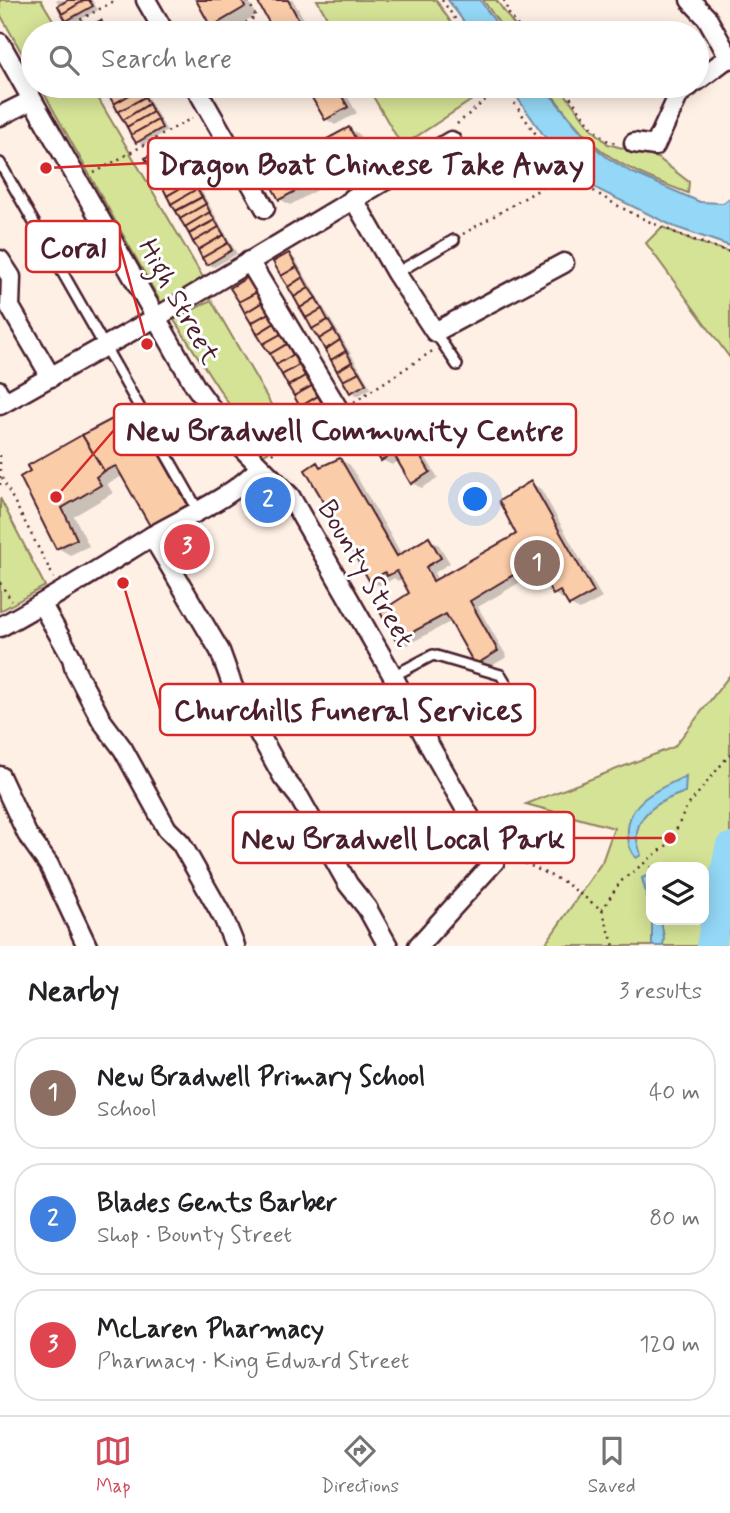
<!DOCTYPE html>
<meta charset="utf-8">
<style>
:root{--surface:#fff;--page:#f6f6f6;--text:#202124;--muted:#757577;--line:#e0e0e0;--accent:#d1495b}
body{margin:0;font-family:Mynerve,sans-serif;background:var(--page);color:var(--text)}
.controls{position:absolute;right:21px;bottom:21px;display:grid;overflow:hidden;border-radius:14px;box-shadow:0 4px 18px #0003}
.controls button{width:63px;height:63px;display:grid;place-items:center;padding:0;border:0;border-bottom:2px solid var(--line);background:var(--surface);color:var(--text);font:35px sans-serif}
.you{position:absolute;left:476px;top:500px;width:24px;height:24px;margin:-18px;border:5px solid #fff;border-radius:50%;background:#1a73e8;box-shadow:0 0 0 10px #1a73e833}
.badge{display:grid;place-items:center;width:46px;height:46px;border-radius:50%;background:var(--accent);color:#fff;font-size:23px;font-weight:700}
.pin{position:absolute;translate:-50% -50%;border:4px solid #fff;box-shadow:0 2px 7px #0006}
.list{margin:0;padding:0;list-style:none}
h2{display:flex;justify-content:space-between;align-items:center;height:91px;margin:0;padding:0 28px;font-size:30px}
h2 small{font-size:23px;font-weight:400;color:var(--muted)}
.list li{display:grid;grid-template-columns:46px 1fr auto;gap:21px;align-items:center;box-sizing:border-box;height:112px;margin:0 14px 14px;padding:0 14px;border:2px solid var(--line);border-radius:28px}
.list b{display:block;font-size:26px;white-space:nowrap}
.list p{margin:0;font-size:23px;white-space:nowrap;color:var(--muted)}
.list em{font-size:23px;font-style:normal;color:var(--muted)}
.icon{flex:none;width:38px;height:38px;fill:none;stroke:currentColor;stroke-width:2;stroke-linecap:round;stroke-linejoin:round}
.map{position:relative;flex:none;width:730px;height:946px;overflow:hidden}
.search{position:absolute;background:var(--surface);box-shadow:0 4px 18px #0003;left:21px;right:21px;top:21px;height:77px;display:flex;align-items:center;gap:18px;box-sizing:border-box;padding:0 24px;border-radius:38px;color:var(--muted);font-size:26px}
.sheet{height:469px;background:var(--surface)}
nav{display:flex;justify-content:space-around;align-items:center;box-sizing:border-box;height:98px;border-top:2px solid var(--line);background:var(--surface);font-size:19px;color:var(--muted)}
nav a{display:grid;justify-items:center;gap:4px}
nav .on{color:var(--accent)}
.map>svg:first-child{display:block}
</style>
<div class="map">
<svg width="730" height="946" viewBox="0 0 730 946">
<rect width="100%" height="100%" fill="#fef0e5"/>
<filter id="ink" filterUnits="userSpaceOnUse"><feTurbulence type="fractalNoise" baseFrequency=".0143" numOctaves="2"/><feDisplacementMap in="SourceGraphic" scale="14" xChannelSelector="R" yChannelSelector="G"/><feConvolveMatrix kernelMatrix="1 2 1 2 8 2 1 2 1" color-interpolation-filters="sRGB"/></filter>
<g filter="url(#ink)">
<g fill="#d5e396" stroke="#908160" stroke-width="2" fill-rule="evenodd">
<path d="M0 0H41L61 33H33V73L0 14Z"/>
<path d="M317 0H436L458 33H336Z"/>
<path d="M483 0H496L520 33H506Z"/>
<path d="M40 86H91L204 279 161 303Z"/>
<path d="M367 86H493L402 146Z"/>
<path d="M545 86H559L590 127 608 144 658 158 689 182 688 193C656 181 621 168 595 145 576 128 561 106 545 86Z"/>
<path d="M662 227 697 242 730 252V358L646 243Z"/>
<path d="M211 300 291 439 262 455 174 320Z"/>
<path d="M0 498 45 586 0 611Z"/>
<path d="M730 675V946H544L602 862 614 828 526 804 674 747ZM651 867H704V920H651Z"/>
</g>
<g fill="#94d7f6" stroke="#768da5" stroke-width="2">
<path d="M448 0H480L503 33H472Z"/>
<path d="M509 86H543L592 145 608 158 631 172 700 202 723 203 730 198V246L675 227 599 190 580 177 552 147Z"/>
<path d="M686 776 685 792C666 799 640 809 637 833 636 840 639 849 641 855L636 858C630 851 629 846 628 837 625 800 658 790 686 776Z"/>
<path d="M651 874V911L642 878Z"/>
<path d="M652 920H661L664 938 663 946H652Z"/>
</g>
<g fill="#0003">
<path d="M56 0H92L98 10 74 23 68 20Z"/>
<path d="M198 0H248L256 15 225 33 212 25Z"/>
<path d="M268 0H293L312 33H277L261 4Z"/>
<path d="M101 22 107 25 111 33H81Z"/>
<path d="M105 86H141L167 131 143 145 137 141Z"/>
<path d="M307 86H341L357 113 335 125 326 119Z"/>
<path d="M349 129 359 134 372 160 290 205 280 199Z"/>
<path d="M171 145 177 148 237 254 214 267 208 264Z"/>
<path d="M289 255 295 259 371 388 358 396 352 392 276 263Z"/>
<path d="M248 279 254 283 330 412 314 421 308 418Z"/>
<path d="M390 408 400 413 438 478 422 488 413 483 400 460 392 465 382 460Z"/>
<path d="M133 410 146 418 199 512 164 532 152 525 124 475 107 484 113 493 74 516 89 546 70 555 58 548 22 478Z"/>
<path d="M340 460 350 465 402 555 429 539 439 545 450 563 434 573 438 580 518 534 531 483 541 489 602 598 580 610 570 605 566 598 563 599 554 594 541 570 478 607 507 657 486 669 476 663 452 621 407 645 397 640 412 594 403 578 398 581 394 578 381 586 371 581 355 554 346 548 328 504 317 464 323 467Z"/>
</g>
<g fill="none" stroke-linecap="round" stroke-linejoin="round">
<path stroke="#94d7f6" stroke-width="30" d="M711 946 730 848"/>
</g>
<g fill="#facca8" stroke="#4a1f2b" stroke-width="2">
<path d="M68 0H85L62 14 58 6Z"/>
<path d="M85 0H89L93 6 66 21 62 14Z"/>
<path d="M196 0H241L245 7 211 27Z"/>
<path d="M264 0H288L306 33H275L258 3Z"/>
<path d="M101 20 105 28 95 33H77Z"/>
<path d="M111 86H128L109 96 105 89Z"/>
<path d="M128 86H138L140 89 114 104 109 96Z"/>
<path d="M305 86H336L348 107 325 120Z"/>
<path d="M140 89 145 97 118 112 114 104Z"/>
<path d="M145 97 149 104 123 120 118 112Z"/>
<path d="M149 104 153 112 127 127 123 120Z"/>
<path d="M153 112 158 120 131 135 127 127Z"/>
<path d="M158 120 162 128 136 143 131 135Z"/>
<path d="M349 127 364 154 279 200 264 173Z"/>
<path d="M171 143 175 150 149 165 145 158Z"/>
<path d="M188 173 193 181 167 196 163 188Z"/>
<path d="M193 181 197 189 171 204 167 196Z"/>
<path d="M197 189 202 197 176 211 171 204Z"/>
<path d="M202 197 206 204 180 219 176 211Z"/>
<path d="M206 204 210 212 185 227 180 219Z"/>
<path d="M210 212 215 220 189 234 185 227Z"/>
<path d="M215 220 219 227 193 242 189 234Z"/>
<path d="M219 227 224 235 198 250 193 242Z"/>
<path d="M224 235 228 243 202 258 198 250Z"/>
<path d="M228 243 232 250 207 265 202 258Z"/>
<path d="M289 253 297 267 281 276 273 262Z"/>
<path d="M297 267 303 277 288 287 281 276Z"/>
<path d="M248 277 257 292 239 302 230 288Z"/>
<path d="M303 277 309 288 294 297 288 287Z"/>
<path d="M309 288 316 298 300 308 294 297Z"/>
<path d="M257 292 263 302 245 313 239 302Z"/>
<path d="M316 298 322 309 306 318 300 308Z"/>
<path d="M263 302 269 313 251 323 245 313Z"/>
<path d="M322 309 328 320 312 329 306 318Z"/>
<path d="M269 313 275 323 257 334 251 323Z"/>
<path d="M328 320 334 330 319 339 312 329Z"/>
<path d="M275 323 281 334 263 344 257 334Z"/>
<path d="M334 330 340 340 325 350 319 339Z"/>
<path d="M281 334 287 344 270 354 263 344Z"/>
<path d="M340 340 346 351 331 360 325 350Z"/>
<path d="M287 344 293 355 276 365 270 354Z"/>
<path d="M346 351 352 362 337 371 331 360Z"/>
<path d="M293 355 299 365 282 375 276 365Z"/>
<path d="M352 362 359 372 343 381 337 371Z"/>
<path d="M299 365 305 376 288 386 282 375Z"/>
<path d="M359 372 366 384 350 393 343 381Z"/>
<path d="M305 376 312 386 294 396 288 386Z"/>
<path d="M312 386 318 396 300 407 294 396Z"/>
<path d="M318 396 325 409 307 419 300 407Z"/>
<path d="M390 406 430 472 411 484 393 453 381 461 358 423Z"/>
<path d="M133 408 188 505 150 526 116 466 104 471 82 435Z"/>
<path d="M82 435 104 471 96 477 101 485 62 508 77 539 56 549 20 477 30 471 27 466Z"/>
<path d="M340 458 397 556 429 537 441 558 426 567 433 581 516 534 499 501 531 481 594 592 569 606 560 591 553 595 535 562 470 601 498 651 475 665 446 614 396 641 380 612 409 593 397 571 387 576 385 572 370 582 350 547 345 549 320 507 325 504 305 470 317 462 320 467Z"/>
</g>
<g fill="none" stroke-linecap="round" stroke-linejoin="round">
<defs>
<g id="lane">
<path d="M0 163 198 510"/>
<path d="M396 273 454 240"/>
<path d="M435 332 457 365"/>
<path d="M0 386 8 400"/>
<path d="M393 676 433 655 501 675 513 695"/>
</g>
<g id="street">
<path d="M146 0 165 33"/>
<path d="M690 0 707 18 730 59"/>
<path d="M0 43 195 386 235 441 290 496 393 676 428 743 495 861 418 946"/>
<path d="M697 81 729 57"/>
<path d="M195 86 265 208"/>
<path d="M0 116 32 100"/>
<path d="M634 143 655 146 679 94 690 86"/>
<path d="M353 198 396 273 435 332 564 263"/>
<path d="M0 260 11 277 10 307 51 377"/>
<path d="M249 261 340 412"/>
<path d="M0 405 157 317 451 141"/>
<path d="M152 536 220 651 233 687 283 777 299 797 348 884 367 908 388 946"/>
<path d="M42 605 72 658 75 670 102 721 123 749 167 829 181 843 224 919 235 946"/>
<path d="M0 627C52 599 102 567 152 536 188 515 232 498 260 467"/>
<path d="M0 776 27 834 49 865 87 946"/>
</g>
</defs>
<use href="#lane" stroke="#4a1f2b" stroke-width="14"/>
<use href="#street" stroke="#4a1f2b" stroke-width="23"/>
<g stroke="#4a1f2b" stroke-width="2.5" stroke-dasharray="2 5" stroke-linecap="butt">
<path d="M442 0 465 33"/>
<path d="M504 0 509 14 523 33"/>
<path d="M56 33 116 0"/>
<path d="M227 33 256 17 248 0"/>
<path d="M24 51 33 46"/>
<path d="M502 86C521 111 538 141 560 163 600 205 675 235 730 252"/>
<path d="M562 86 592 127 609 142 619 143"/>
<path d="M457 124 502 86"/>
<path d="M94 173 192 118"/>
<path d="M463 234 569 172"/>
<path d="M354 402 434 350"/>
<path d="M272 454 276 449 325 420"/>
<path d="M2 478 54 578"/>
<path d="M0 485V454"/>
<path d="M0 583 12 601"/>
<path d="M512 857 564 882 602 910 614 946"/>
<path d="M602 910 620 882 671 842 686 808 730 754"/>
</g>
<use href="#lane" stroke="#fff" stroke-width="9"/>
<use href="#street" stroke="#fff" stroke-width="18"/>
</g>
</g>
<g text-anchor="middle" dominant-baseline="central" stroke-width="6" stroke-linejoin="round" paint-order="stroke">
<g font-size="28" fill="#4a1f2b" stroke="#fff">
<text transform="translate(178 302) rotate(61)">High Street</text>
<text transform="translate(365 574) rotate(60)">Bounty Street</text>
</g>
</g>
<path fill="none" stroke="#d62828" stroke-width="2.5" d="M46 168L148 163M147 344L120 246M56 497L114 430M123 583L160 709M670 838L574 838"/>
<g fill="#d62828" stroke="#fff" stroke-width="2.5">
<circle cx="46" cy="168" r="7"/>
<circle cx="147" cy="344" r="7"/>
<circle cx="56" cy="497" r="7"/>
<circle cx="123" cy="583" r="7"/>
<circle cx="670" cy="838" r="7"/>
</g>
<g fill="#fff" stroke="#d62828" stroke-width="2.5">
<rect x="148" y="138" width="446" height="51" rx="7"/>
<rect x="26" y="221" width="94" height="51" rx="7"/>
<rect x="114" y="404" width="462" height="51" rx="7"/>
<rect x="160" y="684" width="375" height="51" rx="7"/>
<rect x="233" y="812" width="341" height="51" rx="7"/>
</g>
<g font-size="30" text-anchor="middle" font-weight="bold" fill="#4a1f2b">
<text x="371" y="174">Dragon Boat Chinese Take Away</text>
<text x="73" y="257">Coral</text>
<text x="345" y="440">New Bradwell Community Centre</text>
<text x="348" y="720">Churchills Funeral Services</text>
<text x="403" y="848">New Bradwell Local Park</text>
</g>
</svg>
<div class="controls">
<button><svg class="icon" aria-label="layers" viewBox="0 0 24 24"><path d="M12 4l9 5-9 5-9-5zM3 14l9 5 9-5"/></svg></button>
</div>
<div class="you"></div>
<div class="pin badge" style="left:537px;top:563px;background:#8d6e63">1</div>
<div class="pin badge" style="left:268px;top:500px;background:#3f7fe0">2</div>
<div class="pin badge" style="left:187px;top:547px;background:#e0444e">3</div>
<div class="search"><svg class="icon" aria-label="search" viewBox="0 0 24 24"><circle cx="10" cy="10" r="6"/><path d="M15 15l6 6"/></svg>Search here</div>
</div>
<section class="sheet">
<h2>Nearby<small>3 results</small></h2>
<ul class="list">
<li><span class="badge" style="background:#8d6e63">1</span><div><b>New Bradwell Primary School</b><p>School</p></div><em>40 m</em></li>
<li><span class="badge" style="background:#3f7fe0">2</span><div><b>Blades Gents Barber</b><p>Shop · Bounty Street</p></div><em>80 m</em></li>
<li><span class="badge" style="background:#e0444e">3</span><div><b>McLaren Pharmacy</b><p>Pharmacy · King Edward Street</p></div><em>120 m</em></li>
</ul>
</section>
<nav>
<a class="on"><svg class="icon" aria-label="map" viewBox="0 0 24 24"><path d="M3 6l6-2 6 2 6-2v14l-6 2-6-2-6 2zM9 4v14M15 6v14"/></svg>Map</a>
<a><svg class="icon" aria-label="directions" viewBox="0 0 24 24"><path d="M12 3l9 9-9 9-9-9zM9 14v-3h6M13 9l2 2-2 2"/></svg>Directions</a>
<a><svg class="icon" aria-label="saved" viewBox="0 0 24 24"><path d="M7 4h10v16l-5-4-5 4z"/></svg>Saved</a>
</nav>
